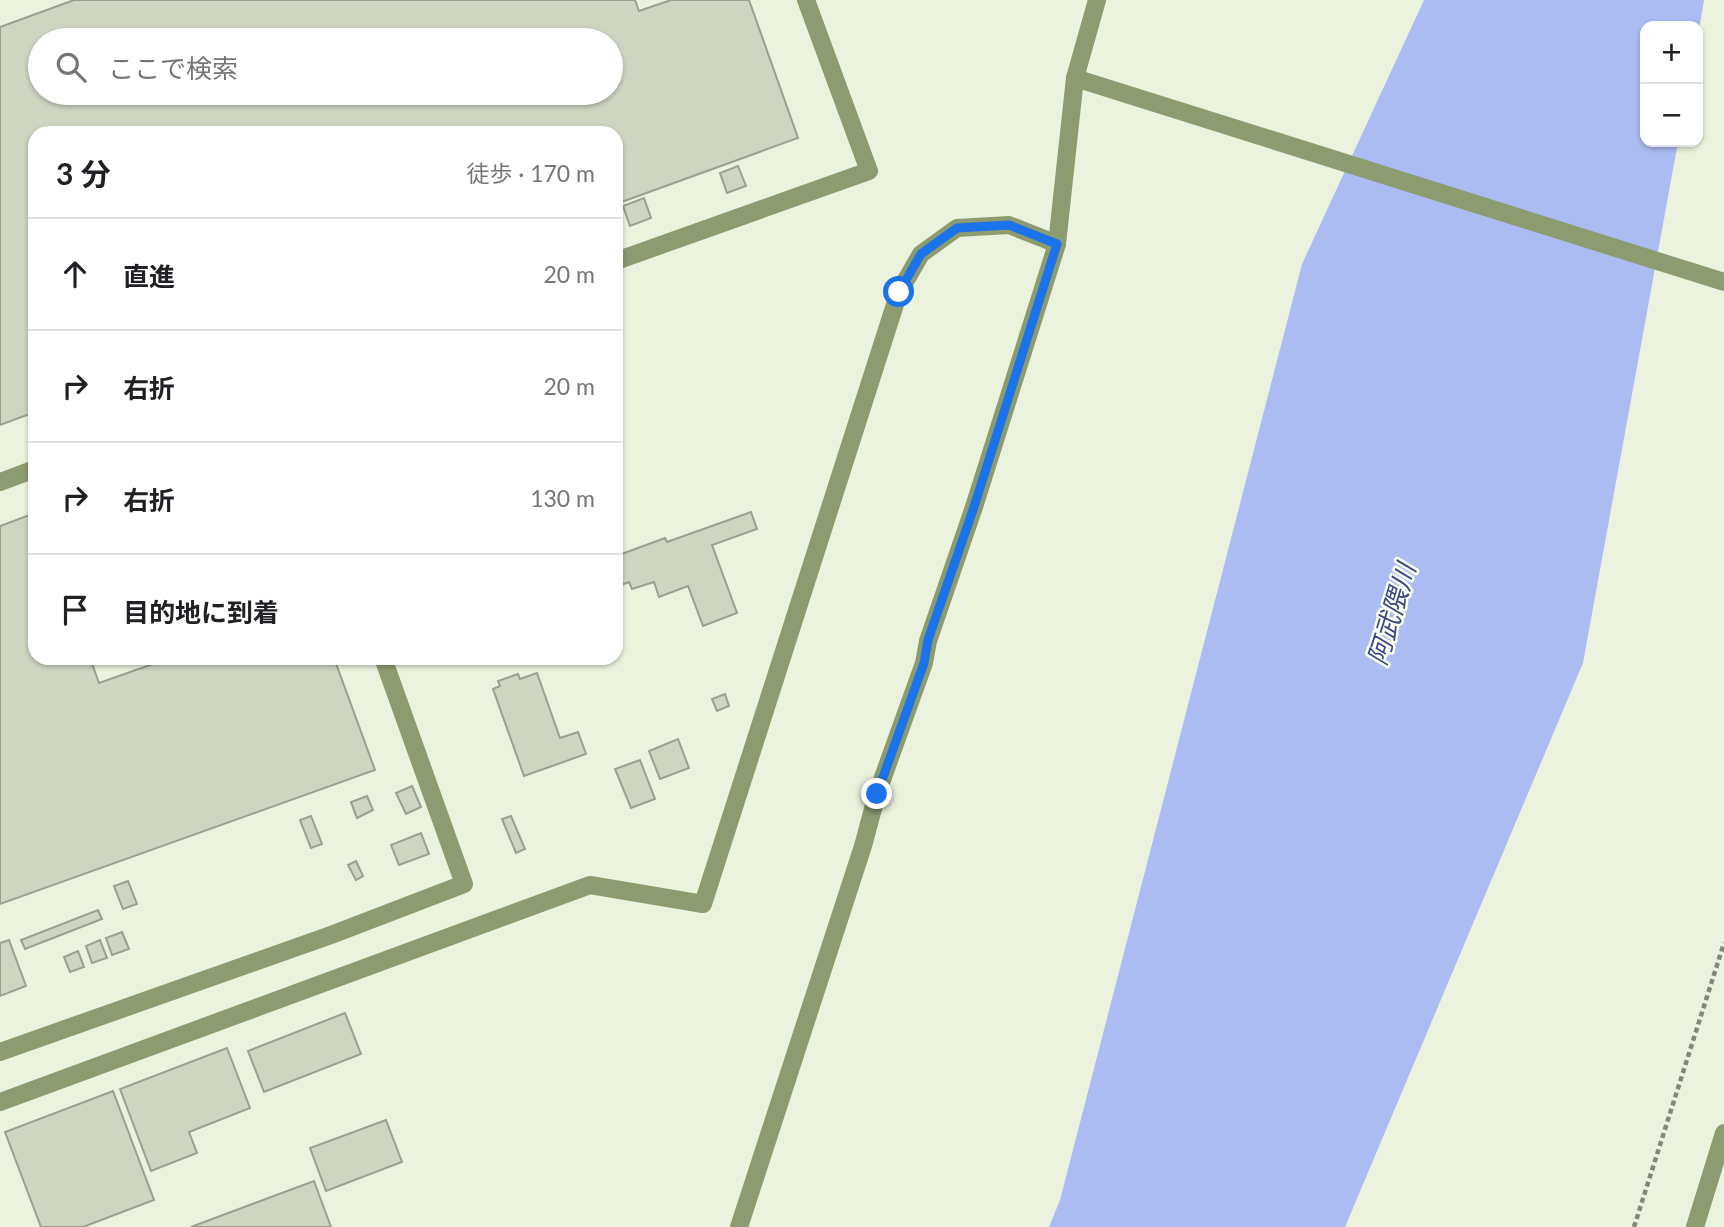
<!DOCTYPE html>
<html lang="ja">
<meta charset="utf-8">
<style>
:root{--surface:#fff;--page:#f6f6f6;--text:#202124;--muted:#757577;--line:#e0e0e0}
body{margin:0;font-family:Lato,"Noto Sans JP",sans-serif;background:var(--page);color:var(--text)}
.controls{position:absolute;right:21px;top:21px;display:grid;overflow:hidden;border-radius:14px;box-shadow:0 2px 5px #0004}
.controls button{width:63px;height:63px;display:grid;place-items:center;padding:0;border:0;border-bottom:2px solid var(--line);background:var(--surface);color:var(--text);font:35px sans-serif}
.stop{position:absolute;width:21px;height:21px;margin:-16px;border:5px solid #1a73e8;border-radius:50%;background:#fff}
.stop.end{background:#1a73e8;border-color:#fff;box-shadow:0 2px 7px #0008}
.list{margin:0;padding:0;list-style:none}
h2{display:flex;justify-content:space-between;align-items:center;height:91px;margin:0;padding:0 28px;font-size:30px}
h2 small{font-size:23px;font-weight:400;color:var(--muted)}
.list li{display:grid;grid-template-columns:46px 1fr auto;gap:21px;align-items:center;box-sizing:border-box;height:112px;padding:0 28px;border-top:2px solid var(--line)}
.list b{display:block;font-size:26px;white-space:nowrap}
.list em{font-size:23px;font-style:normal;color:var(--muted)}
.icon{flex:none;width:38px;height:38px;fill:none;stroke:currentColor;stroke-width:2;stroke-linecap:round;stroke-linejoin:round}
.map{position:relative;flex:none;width:1724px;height:1227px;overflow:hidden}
.search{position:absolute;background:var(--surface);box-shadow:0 2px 5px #0004;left:28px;top:28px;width:595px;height:77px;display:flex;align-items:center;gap:18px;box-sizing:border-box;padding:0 24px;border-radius:38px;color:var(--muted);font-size:26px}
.panel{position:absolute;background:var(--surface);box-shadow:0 2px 5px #0004;left:28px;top:126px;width:595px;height:539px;border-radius:21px}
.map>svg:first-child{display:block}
</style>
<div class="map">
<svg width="1724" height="1227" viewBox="0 0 1724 1227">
<rect width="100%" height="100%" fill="#ebf3de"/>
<path fill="#adbbf3" d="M1424 0H1704L1698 36V26H1645V142H1678L1583 663 1345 1227H1049L1060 1200 1302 264Z"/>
<g fill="#ced5c1" stroke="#99a08d" stroke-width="2" fill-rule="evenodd">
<path d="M74 0H635L639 11 671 0H749L798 138 616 204V133H35V412L0 425V27ZM40 40H611V93H40Z"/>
<path d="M738 166 746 186 727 193 720 173Z"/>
<path d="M644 198 651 218 630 226 623 206Z"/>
<path d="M751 512 757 529 712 545 737 613 703 626 688 586 659 597 654 582 632 589 629 582 616 587V556L665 538 667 542Z"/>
<path d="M35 513V658H90L99 683 170 658H334L375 770 0 904V526Z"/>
<path d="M537 673 560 738 578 732 586 754 524 776 493 689 500 686 498 681 518 674 520 679Z"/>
<path d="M725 694 729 706 717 711 712 699Z"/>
<path d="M678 739 689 768 660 779 649 751Z"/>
<path d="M640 760 655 799 631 808 615 769Z"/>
<path d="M412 786 421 807 406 814 396 793Z"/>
<path d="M367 796 373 810 357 818 351 802Z"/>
<path d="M311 816 322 844 311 848 300 820Z"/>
<path d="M511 816 525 849 516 853 502 819Z"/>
<path d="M421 833 429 854 399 865 391 845Z"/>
<path d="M356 861 363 876 356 880 348 865Z"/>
<path d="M128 881 137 904 123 909 114 886Z"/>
<path d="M98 910 102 919 25 949 21 940Z"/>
<path d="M122 932 129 949 112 955 106 938Z"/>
<path d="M9 940 26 986 0 996V943Z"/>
<path d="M100 940 107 958 92 963 86 946Z"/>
<path d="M78 951 84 967 70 972 64 957Z"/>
<path d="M345 1013 361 1054 264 1092 248 1051Z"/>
<path d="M227 1048 250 1108 189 1132 197 1153 151 1171 120 1089Z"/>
<path d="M113 1091 154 1200 83 1227H41L5 1132Z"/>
<path d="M386 1120 402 1162 326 1191 310 1148Z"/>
<path d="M314 1181 331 1227H191Z"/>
</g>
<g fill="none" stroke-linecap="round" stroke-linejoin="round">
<path stroke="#82877a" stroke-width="4.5" stroke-dasharray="5 3.5" stroke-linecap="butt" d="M1634 1227 1724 943"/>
<g stroke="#8c9b70" stroke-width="18">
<path d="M1075 78 1724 282"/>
<path d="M616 261 869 171 806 0"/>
<path d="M0 482 35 469"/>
<path d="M0 1052 331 935 464 884 383 658"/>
<path d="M0 1102 590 885 703 904 899 292 921 254 957 228 1009 225 1057 244"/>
<path d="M739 1227 863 846 877 794 924 663 928 641 974 507 1057 244 1075 78 1097 0"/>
<path d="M1695 1227 1724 1133"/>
</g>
</g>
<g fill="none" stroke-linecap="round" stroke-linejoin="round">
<path stroke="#1a73e8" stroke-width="9" d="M877 794 924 663 928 640 974 507 1057 244 1009 225 957 228 921 254 899 292"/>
</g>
<g text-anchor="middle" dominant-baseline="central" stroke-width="5" stroke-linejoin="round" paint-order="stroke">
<g font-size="26" font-style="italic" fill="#3a4588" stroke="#fafff2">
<text transform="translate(1391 614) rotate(-73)">阿武隈川</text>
</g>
</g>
</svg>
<div class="controls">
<button>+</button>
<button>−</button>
</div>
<div class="stop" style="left:899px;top:292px"></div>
<div class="stop end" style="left:877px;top:794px"></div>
<div class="search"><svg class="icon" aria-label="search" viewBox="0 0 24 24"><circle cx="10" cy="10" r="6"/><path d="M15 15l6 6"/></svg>ここで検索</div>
<section class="panel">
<h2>3 分<small>徒歩 · 170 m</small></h2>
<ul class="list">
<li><svg class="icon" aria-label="ahead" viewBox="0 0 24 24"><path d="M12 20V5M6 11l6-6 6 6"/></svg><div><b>直進</b></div><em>20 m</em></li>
<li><svg class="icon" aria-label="right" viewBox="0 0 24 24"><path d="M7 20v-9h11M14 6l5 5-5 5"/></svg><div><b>右折</b></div><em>20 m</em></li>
<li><svg class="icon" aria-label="right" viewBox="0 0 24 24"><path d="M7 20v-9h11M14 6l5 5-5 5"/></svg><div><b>右折</b></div><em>130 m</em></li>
<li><svg class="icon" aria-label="arrive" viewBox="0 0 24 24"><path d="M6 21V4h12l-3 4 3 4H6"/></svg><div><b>目的地に到着</b></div></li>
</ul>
</section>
</div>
